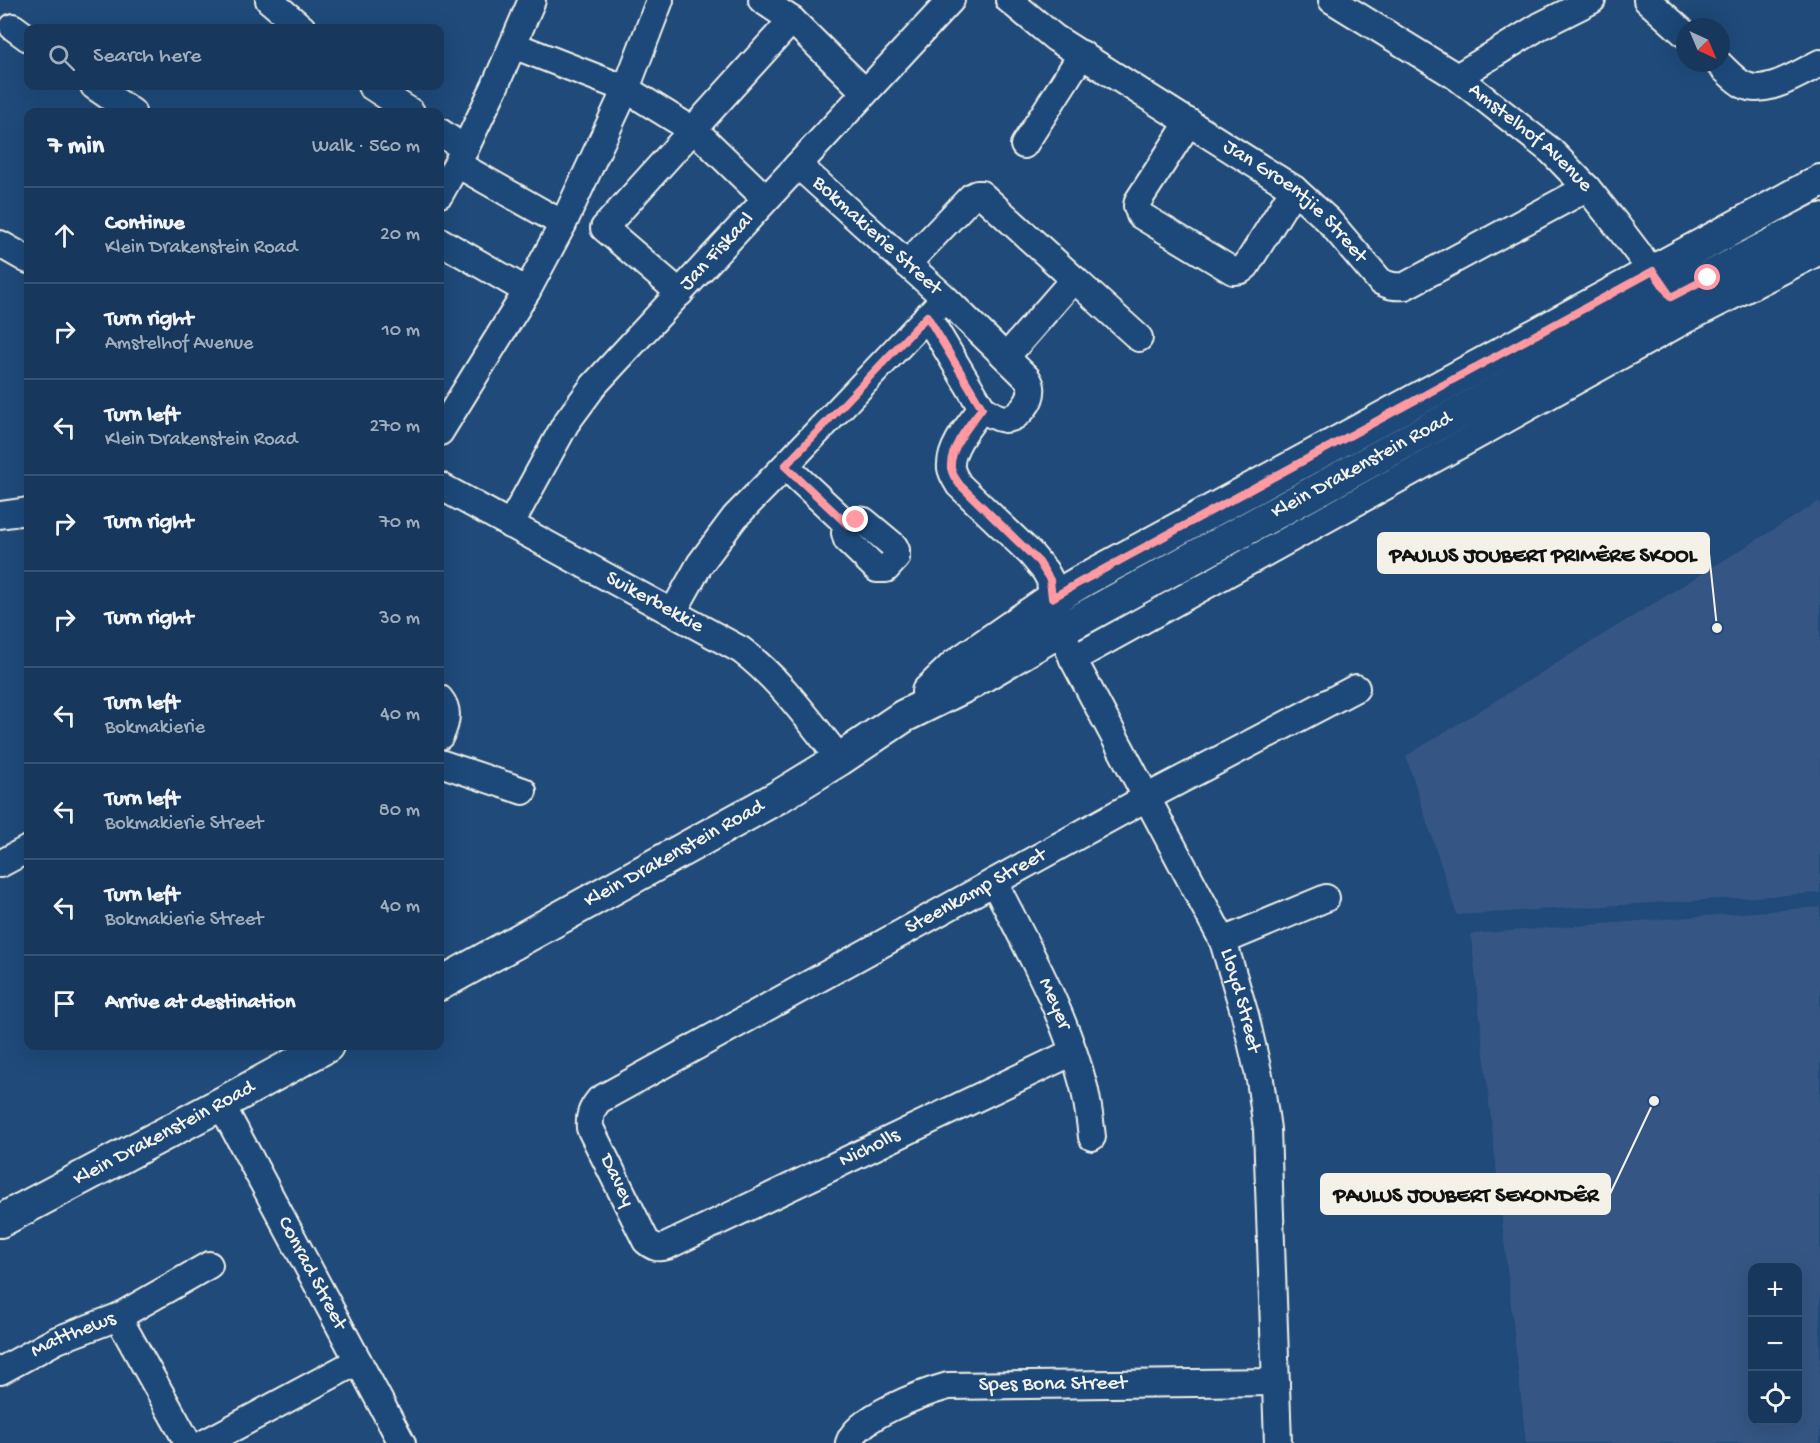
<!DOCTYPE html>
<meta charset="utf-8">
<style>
:root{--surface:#17385c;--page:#244365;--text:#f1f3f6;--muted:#9eacbb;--line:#365272}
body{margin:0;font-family:"Gochi Hand",sans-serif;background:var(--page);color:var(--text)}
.controls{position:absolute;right:18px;bottom:18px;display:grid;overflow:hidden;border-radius:12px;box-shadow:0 6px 24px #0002}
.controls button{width:54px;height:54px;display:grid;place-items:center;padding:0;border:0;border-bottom:2px solid var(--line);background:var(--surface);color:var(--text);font:30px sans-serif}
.compass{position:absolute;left:1676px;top:18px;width:54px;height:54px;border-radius:50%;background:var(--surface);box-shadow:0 6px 24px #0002;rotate:136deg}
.stop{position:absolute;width:18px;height:18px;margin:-14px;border:4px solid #ff9aa2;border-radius:50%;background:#fff}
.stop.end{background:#ff9aa2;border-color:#fff;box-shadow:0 2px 6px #0008}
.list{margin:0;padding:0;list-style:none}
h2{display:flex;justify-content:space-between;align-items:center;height:78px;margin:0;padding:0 24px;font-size:26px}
h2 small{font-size:20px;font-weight:400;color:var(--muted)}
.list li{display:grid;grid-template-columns:39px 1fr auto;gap:18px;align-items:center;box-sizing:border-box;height:96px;padding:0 24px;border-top:2px solid var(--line)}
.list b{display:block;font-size:22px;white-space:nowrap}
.list p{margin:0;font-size:20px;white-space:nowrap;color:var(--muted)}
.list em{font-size:20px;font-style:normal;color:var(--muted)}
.icon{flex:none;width:33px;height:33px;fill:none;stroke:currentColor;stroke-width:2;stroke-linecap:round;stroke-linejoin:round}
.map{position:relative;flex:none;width:1820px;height:1443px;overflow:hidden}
.search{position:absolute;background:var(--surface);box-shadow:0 6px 24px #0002;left:24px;top:24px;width:420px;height:66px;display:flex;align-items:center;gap:15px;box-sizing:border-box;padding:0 21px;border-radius:12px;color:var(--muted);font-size:22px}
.panel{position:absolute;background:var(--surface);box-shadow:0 6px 24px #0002;left:24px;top:108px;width:420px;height:942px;border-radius:12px}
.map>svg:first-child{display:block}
</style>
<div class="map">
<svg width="1820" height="1443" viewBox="0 0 1820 1443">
<rect width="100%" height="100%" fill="#1f4a7a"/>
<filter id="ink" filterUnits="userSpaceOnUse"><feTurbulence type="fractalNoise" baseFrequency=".0167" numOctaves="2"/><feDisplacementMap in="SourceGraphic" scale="12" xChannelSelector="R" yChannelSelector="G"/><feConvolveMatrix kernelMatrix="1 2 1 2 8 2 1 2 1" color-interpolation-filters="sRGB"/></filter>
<g filter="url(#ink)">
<g fill="#355684" fill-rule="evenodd">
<path d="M1820 501V893L1457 915 1406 756Z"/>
<path d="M1820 907V1443H1526L1471 934ZM1752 1268H1798V1420H1752Z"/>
</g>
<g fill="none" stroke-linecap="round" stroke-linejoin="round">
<defs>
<g id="minor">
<path d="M269 0 302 28"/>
<path d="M762 0 792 20 865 92"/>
<path id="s1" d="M1009 0 1055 38 1294 189 1328 220 1380 281C1389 286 1395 287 1405 286L1587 188"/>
<path id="s2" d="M1332 0 1457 77 1551 151 1587 188 1616 224 1664 287"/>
<path d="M1647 0 1685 34"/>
<path d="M13 27 28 38"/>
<path d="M513 45 626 89 660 0"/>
<path d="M1718 63C1726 70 1734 80 1744 85 1765 96 1800 73 1820 63"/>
<path d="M1457 77 1540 26 1592 0"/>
<path d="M94 86 132 112"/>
<path d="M371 86 411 112"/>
<path d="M1189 122 1138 201 1137 206 1140 215 1233 271 1241 270 1246 266 1294 189"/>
<path d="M440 132 465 149"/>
<path d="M1024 145 1082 54"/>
<path d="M457 164 563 224"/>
<path id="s3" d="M798 165 945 298 1027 378C1029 381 1031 384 1031 387 1033 401 1018 419 1005 419 996 418 989 413 982 408L927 316"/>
<path d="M440 194 465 149 495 86 532 0"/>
<path d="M440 241 527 291"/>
<path d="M0 244 28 260"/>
<path d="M907 264 971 197 977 194H981L1074 279 1006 357"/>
<path d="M1074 279 1139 338"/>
<path d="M680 293 604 228 792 20"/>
<path id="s4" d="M982 408C971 423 949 448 951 468 952 474 956 480 959 485L1030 553 1045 571 1050 580 1052 599 1061 630 1073 659 1223 941 1245 1015 1260 1080 1267 1129 1278 1443"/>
<path d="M440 432 527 291 563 224 626 89 686 126 705 140 766 199"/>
<path d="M785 466 848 525 856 520 864 521 894 546 896 550V558L886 569H877L847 540 845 533 848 525"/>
<path id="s5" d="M440 486 741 650C781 680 809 721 840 759"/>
<path d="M0 515 28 511"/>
<path id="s6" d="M510 525 566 423 594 385 951 0"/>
<path d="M673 612 700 564 735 517 785 466 938 305"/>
<path d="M1073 659 1687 319 1820 251"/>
<path d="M440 699C450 711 446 724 440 736"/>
<path d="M440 763 523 791"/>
<path d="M0 864 28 849"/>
<path id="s7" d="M994 882C1027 947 1066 1016 1084 1087 1088 1103 1090 1120 1092 1137"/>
<path d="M1223 941 1326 898"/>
<path id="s8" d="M1073 1052 667 1246C658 1249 653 1247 646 1241L590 1128C589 1116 591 1110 599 1100L1146 798 1356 688"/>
<path id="s9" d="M221 1104 402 1443"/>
<path d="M118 1317 209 1265"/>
<path id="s10" d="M0 1371 57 1340 118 1317 188 1443"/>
<path d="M205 1443 358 1361"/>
<path id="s11" d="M849 1443C856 1417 923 1393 948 1386L1276 1382"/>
</g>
<g id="major">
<path d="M928 692 955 666 1052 599 1082 581 1820 181"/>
<path id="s12" d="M440 984 778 797 840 759 904 716 967 685 1061 630 1671 297 1820 220"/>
<path id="s13" d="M0 1221 221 1104 327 1046"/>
</g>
</defs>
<use href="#minor" stroke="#f4f1e8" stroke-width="30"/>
<use href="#major" stroke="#f4f1e8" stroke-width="36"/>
<use href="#minor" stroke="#1f4a7a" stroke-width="26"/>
<use href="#major" stroke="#1f4a7a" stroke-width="32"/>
</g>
</g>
<g fill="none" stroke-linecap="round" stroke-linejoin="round" filter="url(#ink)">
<path stroke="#ff9aa2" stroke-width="8" d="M856 520 848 525 785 466 927 316 982 408C971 423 949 448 951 468 952 474 956 480 960 485L1039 562 1050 580 1052 598 1082 581 1653 271 1671 297 1708 278"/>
</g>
<g text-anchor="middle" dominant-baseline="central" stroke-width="6" stroke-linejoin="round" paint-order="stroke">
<g font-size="21" fill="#f4f1e8" stroke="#1f4a7a">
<text stroke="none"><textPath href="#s2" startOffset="242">Amstelhof Avenue</textPath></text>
<text stroke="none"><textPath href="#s1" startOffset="351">Jan Groentjie Street</textPath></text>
<text stroke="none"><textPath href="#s3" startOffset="106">Bokmakierie Street</textPath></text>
<text stroke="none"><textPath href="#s6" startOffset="345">Jan Fiskaal</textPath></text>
<text stroke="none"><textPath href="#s12" startOffset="1058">Klein Drakenstein Road</textPath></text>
<text stroke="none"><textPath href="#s5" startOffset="244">Suikerbekkie</textPath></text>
<text stroke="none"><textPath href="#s12" startOffset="268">Klein Drakenstein Road</textPath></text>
<text stroke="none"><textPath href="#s8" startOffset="1060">Steenkamp Street</textPath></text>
<text stroke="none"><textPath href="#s4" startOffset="684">Lloyd Street</textPath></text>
<text stroke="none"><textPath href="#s7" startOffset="136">Meyer</textPath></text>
<text stroke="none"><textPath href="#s13" startOffset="186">Klein Drakenstein Road</textPath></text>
<text transform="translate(870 1149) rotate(-26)">Nicholls</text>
<text transform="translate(616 1181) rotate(64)">Davey</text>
<text stroke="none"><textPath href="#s9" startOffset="192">Conrad Street</textPath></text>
<text stroke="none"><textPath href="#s10" startOffset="82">Matthews</textPath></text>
<text stroke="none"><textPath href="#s11" startOffset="222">Spes Bona Street</textPath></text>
</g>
</g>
<path fill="none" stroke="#f4f1e8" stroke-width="2" d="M1717 628L1709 553M1654 1101L1610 1194"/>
<g fill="#f4f1e8" stroke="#1f4a7a" stroke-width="2">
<circle cx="1717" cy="628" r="6"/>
<circle cx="1654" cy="1101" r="6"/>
</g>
<g fill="#f4f1e8" stroke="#f4f1e8" stroke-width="2">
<rect x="1378" y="533" width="331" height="40" rx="6"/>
<rect x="1321" y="1174" width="289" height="40" rx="6"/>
</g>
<g font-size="22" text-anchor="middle" font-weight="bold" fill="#111">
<text x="1543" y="561">PAULUS JOUBERT PRIMÊRE SKOOL</text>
<text x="1466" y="1201">PAULUS JOUBERT SEKONDÊR</text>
</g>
</svg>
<div class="controls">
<button>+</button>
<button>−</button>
<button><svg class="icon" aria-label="locate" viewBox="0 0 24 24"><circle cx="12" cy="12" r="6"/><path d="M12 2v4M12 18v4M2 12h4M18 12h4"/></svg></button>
</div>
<svg class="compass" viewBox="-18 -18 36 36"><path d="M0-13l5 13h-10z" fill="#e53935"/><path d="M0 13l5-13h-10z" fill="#9eacbb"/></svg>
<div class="stop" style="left:1708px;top:278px"></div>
<div class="stop end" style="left:856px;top:520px"></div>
<div class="search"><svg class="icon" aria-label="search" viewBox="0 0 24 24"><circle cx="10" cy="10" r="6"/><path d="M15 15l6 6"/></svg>Search here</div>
<section class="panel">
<h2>7 min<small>Walk · 560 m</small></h2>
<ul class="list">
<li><svg class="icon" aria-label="ahead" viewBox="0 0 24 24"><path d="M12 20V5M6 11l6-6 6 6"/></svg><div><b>Continue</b><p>Klein Drakenstein Road</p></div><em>20 m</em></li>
<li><svg class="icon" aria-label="right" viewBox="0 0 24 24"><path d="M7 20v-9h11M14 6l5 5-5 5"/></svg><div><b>Turn right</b><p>Amstelhof Avenue</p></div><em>10 m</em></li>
<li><svg class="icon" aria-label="left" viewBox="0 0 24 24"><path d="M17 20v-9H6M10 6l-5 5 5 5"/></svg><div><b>Turn left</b><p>Klein Drakenstein Road</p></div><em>270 m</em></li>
<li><svg class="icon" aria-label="right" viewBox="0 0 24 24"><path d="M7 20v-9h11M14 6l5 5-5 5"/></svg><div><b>Turn right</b></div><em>70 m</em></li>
<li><svg class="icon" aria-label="right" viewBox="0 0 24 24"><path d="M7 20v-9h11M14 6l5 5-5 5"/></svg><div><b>Turn right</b></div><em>30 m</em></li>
<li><svg class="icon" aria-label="left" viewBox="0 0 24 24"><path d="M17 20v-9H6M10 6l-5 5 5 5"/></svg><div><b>Turn left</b><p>Bokmakierie</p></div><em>40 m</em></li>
<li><svg class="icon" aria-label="left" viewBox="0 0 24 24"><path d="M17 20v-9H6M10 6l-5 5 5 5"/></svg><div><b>Turn left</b><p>Bokmakierie Street</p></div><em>80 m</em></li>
<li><svg class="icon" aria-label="left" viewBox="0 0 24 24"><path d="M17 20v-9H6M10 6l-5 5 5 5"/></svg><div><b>Turn left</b><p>Bokmakierie Street</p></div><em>40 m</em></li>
<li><svg class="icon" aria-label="arrive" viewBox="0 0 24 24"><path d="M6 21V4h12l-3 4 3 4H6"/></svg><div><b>Arrive at destination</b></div></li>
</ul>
</section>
</div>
